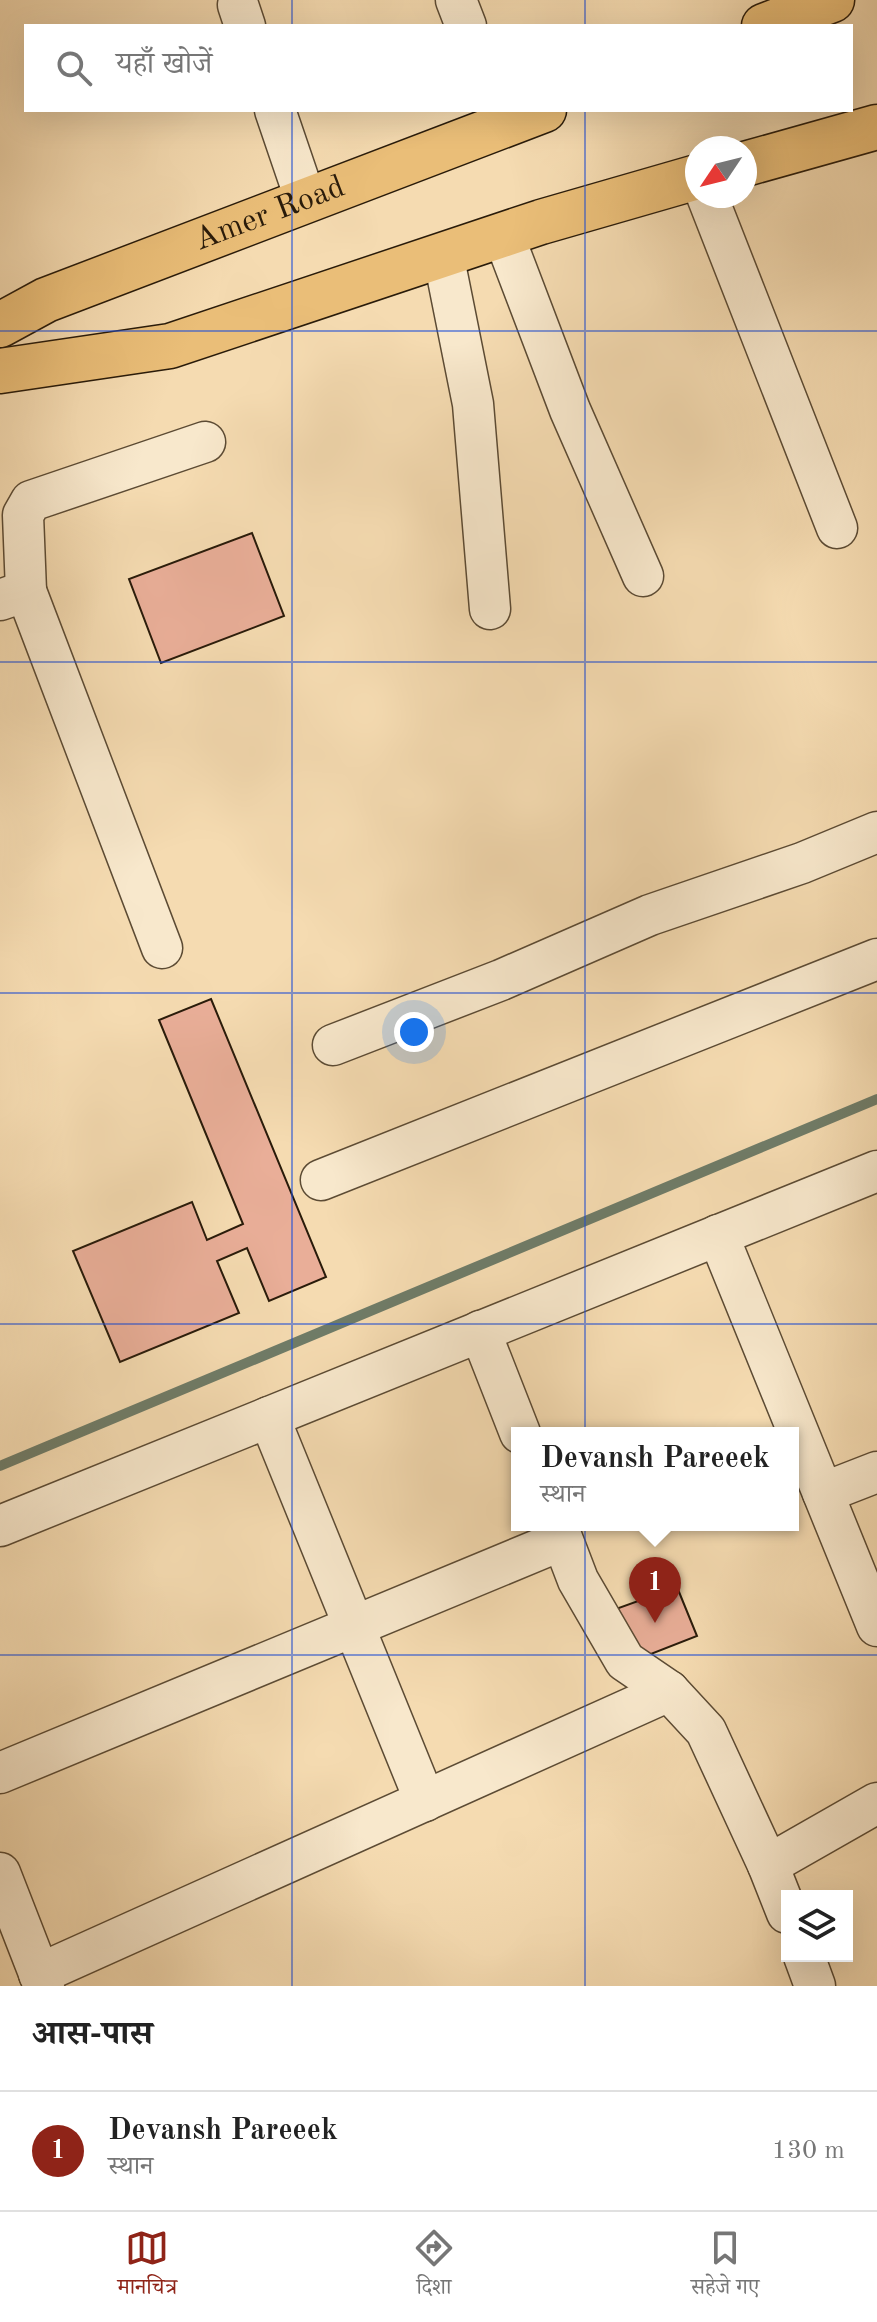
<!DOCTYPE html>
<html lang="hi">
<meta charset="utf-8">
<style>
:root{--surface:#fff;--page:#f6f6f6;--text:#222;--muted:#767676;--line:#e0e0e0;--accent:#8f2418}
body{margin:0;font-family:"Old Standard TT","Noto Serif Devanagari",serif;background:var(--page);color:var(--text)}
.controls{position:absolute;right:24px;bottom:24px;display:grid;overflow:hidden;border-radius:0px;box-shadow:0 8px 32px #0002}
.controls button{width:72px;height:72px;display:grid;place-items:center;padding:0;border:0;border-bottom:2px solid var(--line);background:var(--surface);color:var(--text);font:40px sans-serif}
.compass{position:absolute;left:685px;top:136px;width:72px;height:72px;border-radius:50%;background:var(--surface);box-shadow:0 8px 32px #0002;rotate:235deg}
.you{position:absolute;left:414px;top:1032px;width:28px;height:28px;margin:-20px;border:6px solid #fff;border-radius:50%;background:#1a73e8;box-shadow:0 0 0 12px #1a73e833}
.badge{display:grid;place-items:center;width:52px;height:52px;border-radius:50%;background:var(--accent);color:#fff;font-size:26px;font-weight:700}
.pin{position:absolute;translate:-50% -66px;filter:drop-shadow(0 2px 4px #0008)}
.pin::after{content:'';position:absolute;top:42px;width:28px;height:24px;background:inherit;clip-path:polygon(0 0,100% 0,50% 100%)}
.popup{position:absolute;left:511px;top:1427px;width:288px;height:104px;box-sizing:border-box;display:grid;place-content:center;border-radius:0px;background:var(--surface);filter:drop-shadow(0 2px 6px #0005);font-size:26px;white-space:nowrap;color:var(--muted)}
.popup b{font-size:30px;color:var(--text)}
.popup::after{content:'';position:absolute;left:50%;top:100%;margin-left:-16px;border:16px solid transparent;border-top-color:var(--surface)}
.list{margin:0;padding:0;list-style:none}
h2{display:flex;justify-content:space-between;align-items:center;height:104px;margin:0;padding:0 32px;font-size:34px}
h2 small{font-size:26px;font-weight:400;color:var(--muted)}
.list li{display:grid;grid-template-columns:52px 1fr auto;gap:24px;align-items:center;box-sizing:border-box;height:120px;padding:0 32px;border-top:2px solid var(--line)}
.list b{display:block;font-size:30px;white-space:nowrap}
.list p{margin:0;font-size:26px;white-space:nowrap;color:var(--muted)}
.list em{font-size:26px;font-style:normal;color:var(--muted)}
.icon{flex:none;width:44px;height:44px;fill:none;stroke:currentColor;stroke-width:2;stroke-linecap:round;stroke-linejoin:round}
.map{position:relative;flex:none;width:877px;height:1986px;overflow:hidden}
.search{position:absolute;background:var(--surface);box-shadow:0 8px 32px #0002;left:24px;right:24px;top:24px;height:88px;display:flex;align-items:center;gap:20px;box-sizing:border-box;padding:0 28px;border-radius:0px;color:var(--muted);font-size:30px}
.sheet{height:224px;background:var(--surface)}
nav{display:flex;justify-content:space-around;align-items:center;box-sizing:border-box;height:112px;border-top:2px solid var(--line);background:var(--surface);font-size:22px;color:var(--muted)}
nav a{display:grid;justify-items:center;gap:4px}
nav .on{color:var(--accent)}
.map>svg:first-child{display:block}
</style>
<div class="map">
<svg width="877" height="1986" viewBox="0 0 877 1986">
<rect width="100%" height="100%" fill="#f5dbb1"/>
<filter id="stains"><feTurbulence type="fractalNoise" baseFrequency=".0025" numOctaves="4"/><feColorMatrix values="0 0 0 0 .2 0 0 0 0 .09 0 0 0 0 .02 0 0 0 .5 -.17"/></filter>
<radialGradient id="worn" r=".72"><stop offset=".6" stop-color="#630" stop-opacity="0"/><stop offset="1" stop-color="#630" stop-opacity=".3"/></radialGradient>
<g fill="none" stroke-linecap="round" stroke-linejoin="round">
<path stroke="#6f7c68" stroke-width="10" d="M0 1466 877 1099"/>
</g>
<g fill="#e9ae98" stroke="#291b0a" stroke-width="2">
<path d="M252 533 284 616 161 663 129 579Z"/>
<path d="M211 999 326 1277 269 1301 247 1248 217 1261 239 1313 120 1362 73 1251 192 1202 207 1240 243 1224 159 1020Z"/>
<path d="M677 1587 697 1636 633 1661 613 1610Z"/>
</g>
<g fill="none" stroke-linecap="round" stroke-linejoin="round">
<defs>
<g id="minor">
<path d="M456 0 466 26"/>
<path d="M238 5 245 26"/>
<path d="M275 110 306 201"/>
<path d="M707 196 837 528"/>
<path d="M503 234 570 410 643 576"/>
<path d="M443 254 473 404 490 609"/>
<path d="M26 591 23 515 31 501 205 442"/>
<path d="M0 600 26 591 162 948"/>
<path d="M333 1045 501 980 650 915 802 863 877 832"/>
<path d="M321 1180 877 959"/>
<path d="M718 1235 877 1626"/>
<path d="M480 1331 520 1433"/>
<path d="M269 1417 425 1801"/>
<path d="M823 1493 877 1472"/>
<path d="M557 1525 578 1580 625 1661 669 1691 706 1731 768 1865"/>
<path d="M0 1526 877 1171"/>
<path d="M0 1773 562 1540"/>
<path d="M0 1873 44 1986"/>
<path d="M787 1913 768 1865 877 1803"/>
<path d="M804 1956 815 1986"/>
<path d="M39 1974 669 1691"/>
</g>
<g id="major">
<path d="M764 26 832 0"/>
<path d="M745 164 877 127"/>
<path id="s1" d="M0 325 46 300 544 110"/>
<path d="M0 371 170 346 541 222 697 177"/>
</g>
</defs>
<use href="#minor" stroke="#5c4b34" stroke-width="43"/>
<use href="#major" stroke="#291b0a" stroke-width="47"/>
<use href="#minor" stroke="#f8e8cc" stroke-width="40"/>
<use href="#major" stroke="#eabe78" stroke-width="44"/>
</g>
<path fill="none" stroke="#1d4ed8" stroke-width="2" stroke-opacity="0.55" d="M292 0V26M585 0V26M292 110V1986M585 110V1986M0 331H877M0 662H877M0 993H877M0 1324H877M0 1655H877"/>
<g text-anchor="middle" dominant-baseline="central" stroke-width="7" stroke-linejoin="round" paint-order="stroke">
<g font-size="32" fill="#291b0a" stroke="#f8e8cc">
<text stroke="none"><textPath href="#s1" startOffset="292">Amer Road</textPath></text>
</g>
</g>
<rect width="100%" height="100%" filter="url(#stains)"/>
<rect width="100%" height="100%" fill="url(#worn)"/>
</svg>
<div class="controls">
<button><svg class="icon" aria-label="layers" viewBox="0 0 24 24"><path d="M12 4l9 5-9 5-9-5zM3 14l9 5 9-5"/></svg></button>
</div>
<svg class="compass" viewBox="-18 -18 36 36"><path d="M0-13l5 13h-10z" fill="#e53935"/><path d="M0 13l5-13h-10z" fill="#767676"/></svg>
<div class="you"></div>
<div class="pin badge" style="left:655px;top:1623px">1</div>
<div class="popup"><b>Devansh Pareeek</b>स्थान</div>
<div class="search"><svg class="icon" aria-label="search" viewBox="0 0 24 24"><circle cx="10" cy="10" r="6"/><path d="M15 15l6 6"/></svg>यहाँ खोजें</div>
</div>
<section class="sheet">
<h2>आस-पास<small></small></h2>
<ul class="list">
<li><span class="badge">1</span><div><b>Devansh Pareeek</b><p>स्थान</p></div><em>130 m</em></li>
</ul>
</section>
<nav>
<a class="on"><svg class="icon" aria-label="map" viewBox="0 0 24 24"><path d="M3 6l6-2 6 2 6-2v14l-6 2-6-2-6 2zM9 4v14M15 6v14"/></svg>मानचित्र</a>
<a><svg class="icon" aria-label="directions" viewBox="0 0 24 24"><path d="M12 3l9 9-9 9-9-9zM9 14v-3h6M13 9l2 2-2 2"/></svg>दिशा</a>
<a><svg class="icon" aria-label="saved" viewBox="0 0 24 24"><path d="M7 4h10v16l-5-4-5 4z"/></svg>सहेजे गए</a>
</nav>
